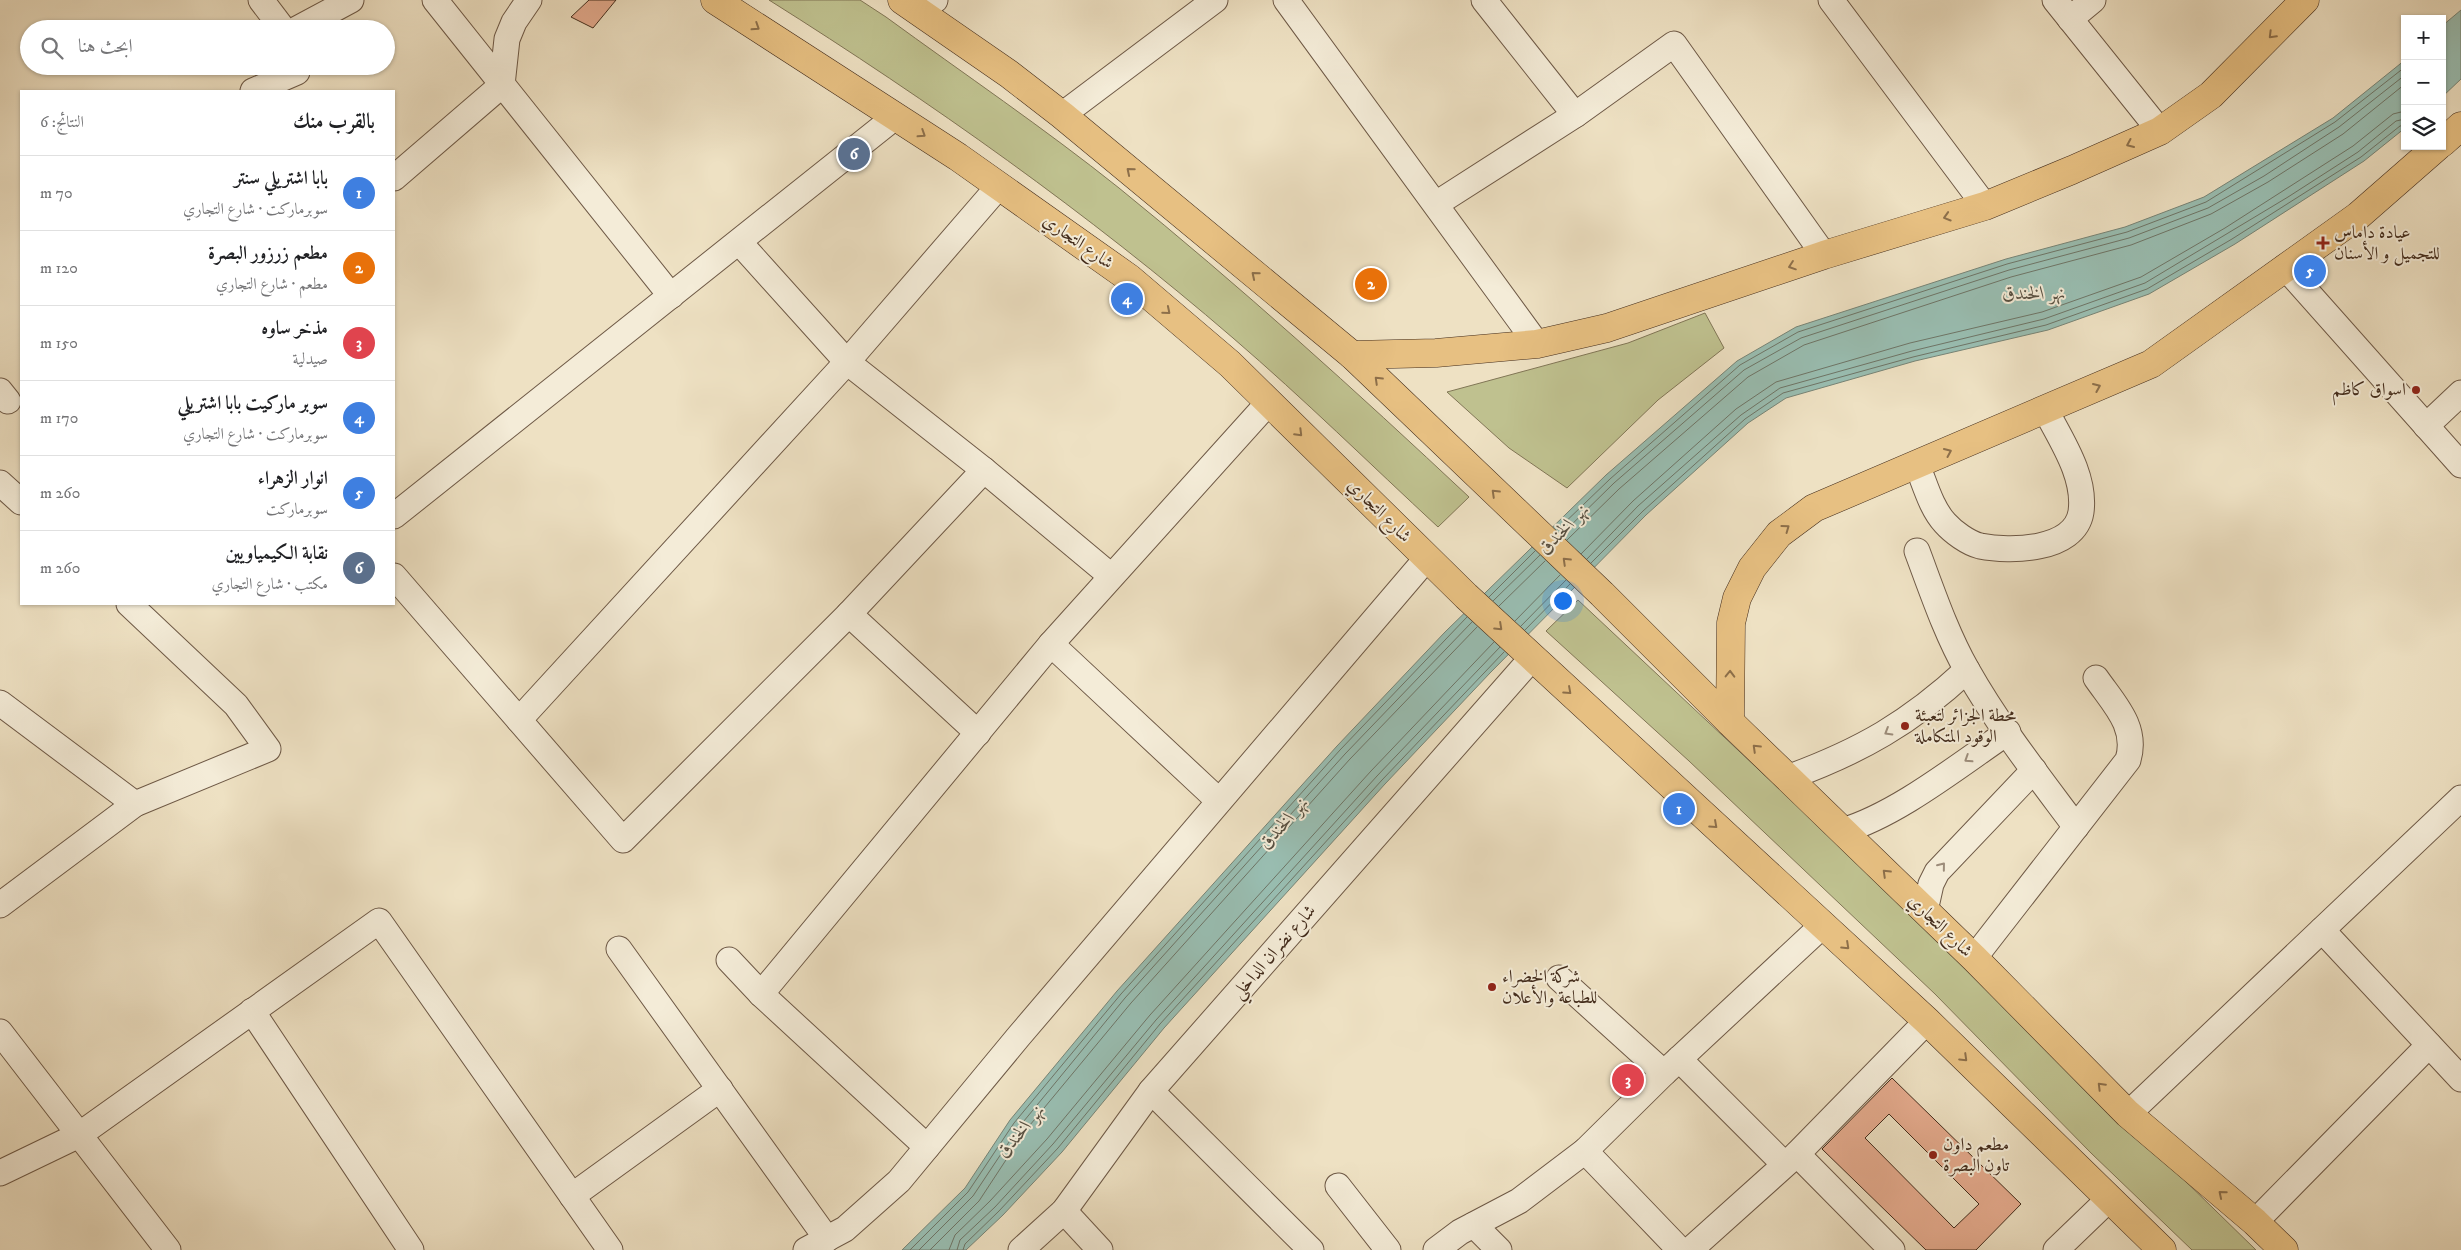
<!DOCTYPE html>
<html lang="ar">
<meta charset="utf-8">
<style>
:root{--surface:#fff;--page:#f6f6f6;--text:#202124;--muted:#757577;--line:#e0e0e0;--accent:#8f2418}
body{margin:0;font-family:"IM FELL DW Pica",Amiri,serif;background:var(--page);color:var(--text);direction:rtl}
.controls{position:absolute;right:15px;top:15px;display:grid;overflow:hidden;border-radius:0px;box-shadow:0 1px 4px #0004}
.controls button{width:45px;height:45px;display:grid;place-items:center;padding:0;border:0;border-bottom:1px solid var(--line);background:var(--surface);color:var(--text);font:25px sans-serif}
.you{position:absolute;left:1562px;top:600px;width:18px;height:18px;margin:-12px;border:4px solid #fff;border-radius:50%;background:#1a73e8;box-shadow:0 0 0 8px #1a73e833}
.badge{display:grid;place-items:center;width:32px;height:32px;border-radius:50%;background:var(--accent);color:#fff;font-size:16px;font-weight:700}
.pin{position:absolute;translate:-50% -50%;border:2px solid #fff;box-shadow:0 1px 5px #0006}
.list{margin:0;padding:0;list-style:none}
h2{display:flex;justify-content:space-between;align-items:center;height:65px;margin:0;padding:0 20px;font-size:21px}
h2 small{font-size:16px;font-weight:400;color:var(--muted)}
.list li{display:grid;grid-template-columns:32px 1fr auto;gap:15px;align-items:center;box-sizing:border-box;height:75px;padding:0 20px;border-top:1px solid var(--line)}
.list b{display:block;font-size:19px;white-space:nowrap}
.list p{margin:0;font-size:16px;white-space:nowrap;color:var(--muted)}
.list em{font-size:16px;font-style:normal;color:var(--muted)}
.icon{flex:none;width:28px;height:28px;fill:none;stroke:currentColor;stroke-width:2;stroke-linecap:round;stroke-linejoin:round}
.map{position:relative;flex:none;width:2461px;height:1250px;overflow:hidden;direction:ltr}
.search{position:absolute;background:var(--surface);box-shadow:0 1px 4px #0004;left:20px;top:20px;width:375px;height:55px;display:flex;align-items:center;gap:12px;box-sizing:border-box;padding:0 18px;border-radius:28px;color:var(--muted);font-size:19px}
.panel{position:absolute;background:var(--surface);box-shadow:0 1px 4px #0004;left:20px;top:90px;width:375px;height:515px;border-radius:0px;direction:rtl}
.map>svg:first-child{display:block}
</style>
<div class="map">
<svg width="2461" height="1250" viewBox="0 0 2461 1250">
<rect width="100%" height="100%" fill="#eee1c3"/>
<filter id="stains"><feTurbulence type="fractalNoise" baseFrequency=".004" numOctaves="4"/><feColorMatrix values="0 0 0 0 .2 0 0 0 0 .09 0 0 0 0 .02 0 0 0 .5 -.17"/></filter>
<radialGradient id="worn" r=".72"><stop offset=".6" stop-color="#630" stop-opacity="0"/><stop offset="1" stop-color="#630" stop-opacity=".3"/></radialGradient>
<g fill="#bfc18f" stroke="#817656">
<path d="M769 0H860L886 17C964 74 1044 128 1119 188 1240 286 1356 391 1469 497L1438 527C1370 464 1304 399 1233 338 1088 213 931 102 769 0Z"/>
<path d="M1705 313 1724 348 1658 400 1567 488 1509 448 1447 392 1628 343Z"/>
<path d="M1578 600 1885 888 2256 1250H2192L2091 1153 1935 994 1689 761 1546 631Z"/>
</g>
<g fill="#99beb2" stroke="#778476">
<path d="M2461 10V79L2442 97V26Z"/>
<path d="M2405 60V128L2364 161 2235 244 2149 294 2048 330 1915 361 1786 398 1748 423 1646 515 1490 673 1385 784 1164 1028 1062 1152 1003 1215 966 1250H902L965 1188 1010 1120 1117 991 1337 746 1445 632 1606 475 1737 361 1796 327 2006 259 2125 227 2204 197 2333 118Z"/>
</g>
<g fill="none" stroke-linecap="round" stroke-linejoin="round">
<g stroke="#6e7567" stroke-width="1">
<path d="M1557 530 1610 479 1740 365 1798 332 2007 264 2127 232 2206 202 2335 122 2405 67"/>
<path d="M1561 535 1614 483 1744 370 1801 338 2009 270 2129 238 2208 208 2264 176 2339 127 2405 75"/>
<path d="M1567 540 1619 489 1748 377 1804 345 2011 277 2131 245 2211 214 2268 182 2343 134 2405 84"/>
<path d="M1581 554 1633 501 1736 409 1776 382 1910 343 2042 312 2141 277 2225 228 2353 146 2393 114 2405 111"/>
<path d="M1587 559 1638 506 1741 415 1780 388 1912 351 2044 319 2145 283 2288 197 2358 152 2396 121 2405 119"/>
<path d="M1591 563 1643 511 1745 419 1783 393 1913 357 2046 325 2147 289 2232 239 2361 157 2400 126 2405 125"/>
<path d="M1489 597 1535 551"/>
<path d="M1493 601 1540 555"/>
<path d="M1499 606 1545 561"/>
<path d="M1515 621 1560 575"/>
<path d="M1521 626 1566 580"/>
<path d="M1525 630 1570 584"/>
<path d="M910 1250 968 1192 1014 1123 1121 994 1340 750 1467 617"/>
<path d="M919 1250 973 1196 1019 1127 1125 998 1345 754 1472 622"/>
<path d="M930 1250 979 1201 1025 1131 1131 1003 1350 759 1477 627"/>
<path d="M949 1250 955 1235 990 1201 1047 1139 1150 1015 1371 771 1494 642"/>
<path d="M957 1250 960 1240 995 1207 1053 1144 1156 1020 1377 776 1500 647"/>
<path d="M963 1250 965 1244 999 1211 1058 1148 1160 1024 1382 780 1504 652"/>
</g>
</g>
<g fill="#e5ab8e" stroke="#432c1c" fill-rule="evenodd">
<path d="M589 0H616L593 28 571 17Z"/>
<path d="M1892 1078 2021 1204 1976 1250H1926L1822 1149ZM1889 1114 1979 1204 1954 1228 1865 1138Z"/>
</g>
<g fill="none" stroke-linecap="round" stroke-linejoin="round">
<defs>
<g id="minor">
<path d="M261 0 283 29"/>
<path d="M435 0 671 296"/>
<path d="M1286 0 1537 344"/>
<path d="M1484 0 1575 115"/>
<path d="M1831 0 1985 206"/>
<path d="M2055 0 2160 131"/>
<path d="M920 12 935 0"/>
<path d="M2070 19 2093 0"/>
<path d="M297 29 351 0"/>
<path d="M253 91 297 72"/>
<path d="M1062 115 1215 0"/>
<path d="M394 178 502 85 507 39 514 22 529 0"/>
<path d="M1436 204 1575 115 1674 44 1824 255"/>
<path d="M739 242 847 362 984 470 1111 576"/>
<path d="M2285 267 2461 465"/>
<path d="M0 391 8 401"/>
<path d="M2426 426 2461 393"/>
<path d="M1917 465C1925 484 1931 508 1945 523 1953 532 1968 543 1980 546 2010 552 2075 551 2081 512 2086 476 2061 440 2045 409"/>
<path d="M0 483 21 502"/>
<path d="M394 516 895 117"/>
<path d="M1917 551C1932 591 1946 633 1967 670 1998 725 2038 776 2076 827"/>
<path d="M394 576 623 840 849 614 984 470"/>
<path d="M849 614 978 733"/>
<path d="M1051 644 1219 801"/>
<path d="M0 703 135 804"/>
<path d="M519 720 847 362 999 186"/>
<path d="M1787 778C1861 751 1910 723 1967 670"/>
<path d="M1842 831C1897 815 1959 765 2008 732"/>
<path d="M0 905 135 804 268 749 236 705 129 604"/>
<path d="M1925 911 1931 884 1937 872 2034 770"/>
<path d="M2322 930 2461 1079"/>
<path d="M619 949 827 1239"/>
<path d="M1974 958 2128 760C2138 727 2114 704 2096 678"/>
<path d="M729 960 761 994 927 1147"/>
<path d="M1559 978 1664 1073"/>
<path d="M761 994 1051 644 1269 402"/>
<path d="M252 1011 411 1250"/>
<path d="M0 1032 168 1250"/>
<path d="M1679 1059 1784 1164"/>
<path d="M1151 1091 1311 1250"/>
<path d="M2128 1114 2461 798"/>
<path d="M1585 1151 1680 1250"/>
<path d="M1797 1154 1892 1250"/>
<path d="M0 1173 79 1135 379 921 610 1250"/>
<path d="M1338 1186 1388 1250"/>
<path d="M572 1196 720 1089"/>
<path d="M1064 1211 1100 1250"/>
<path d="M2255 1222 2429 1045"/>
<path d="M1474 1225 1499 1250"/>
<path d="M806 1250 845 1229 899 1181 1019 1036 1427 558"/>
<path d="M1021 1250 1064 1211 1151 1091 1532 658"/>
<path d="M1436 1250 1460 1232 1519 1201 1585 1151 1664 1073 1823 925"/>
<path d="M1690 1250 1797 1154 1927 1021"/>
<path d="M2056 1250 2109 1199"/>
</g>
<g id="major">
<path d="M715 0 958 157 1129 278 1230 364 1466 596 1927 1021 2162 1250"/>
<path d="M902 0 1009 74 1062 115 1352 355 1602 594 1730 722 1974 958 2128 1114 2255 1222 2284 1250"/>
<path d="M2442 143 2461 126"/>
<path d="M1352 355 1436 353 1537 344 1607 328 1824 255 1985 206 2072 170 2160 131 2211 95 2305 0"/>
<path d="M1730 722 1731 623 1737 598 1752 568 1779 534 1814 508 2151 364 2358 216 2438 146"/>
</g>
</defs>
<use href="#minor" stroke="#6e5946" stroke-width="27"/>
<use href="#major" stroke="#432c1c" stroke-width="29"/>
<use href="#minor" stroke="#f4ecd8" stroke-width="25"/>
<use href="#major" stroke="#e7c082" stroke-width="28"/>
</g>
<defs><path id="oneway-chevron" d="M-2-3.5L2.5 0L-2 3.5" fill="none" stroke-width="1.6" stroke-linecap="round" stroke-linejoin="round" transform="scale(1.25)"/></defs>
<g stroke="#8d6f4a">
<use href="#oneway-chevron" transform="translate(756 27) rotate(33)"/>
<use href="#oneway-chevron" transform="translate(2272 35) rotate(135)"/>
<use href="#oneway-chevron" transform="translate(922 134) rotate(33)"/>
<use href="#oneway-chevron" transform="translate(2130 144) rotate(156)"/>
<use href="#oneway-chevron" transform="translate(1130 171) rotate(-140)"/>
<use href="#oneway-chevron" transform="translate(1947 217) rotate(163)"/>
<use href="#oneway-chevron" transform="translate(1792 266) rotate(161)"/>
<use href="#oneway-chevron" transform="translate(1255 275) rotate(-140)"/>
<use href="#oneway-chevron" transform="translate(1167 311) rotate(40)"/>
<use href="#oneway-chevron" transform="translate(1378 380) rotate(-136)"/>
<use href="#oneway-chevron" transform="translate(2097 387) rotate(-23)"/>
<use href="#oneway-chevron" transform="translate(1299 433) rotate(45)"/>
<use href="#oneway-chevron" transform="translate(1948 452) rotate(-24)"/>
<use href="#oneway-chevron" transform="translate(1495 493) rotate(-136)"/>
<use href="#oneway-chevron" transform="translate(1786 528) rotate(-36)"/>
<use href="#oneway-chevron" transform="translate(1566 561) rotate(-136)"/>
<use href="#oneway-chevron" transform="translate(1499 627) rotate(43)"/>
<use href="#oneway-chevron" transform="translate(1730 674) rotate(-89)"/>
<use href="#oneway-chevron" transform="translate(1568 691) rotate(42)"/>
<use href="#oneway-chevron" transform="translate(1756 748) rotate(-136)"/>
<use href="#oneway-chevron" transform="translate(1714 825) rotate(42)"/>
<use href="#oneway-chevron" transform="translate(1886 873) rotate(-136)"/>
<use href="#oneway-chevron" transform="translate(1846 946) rotate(43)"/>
<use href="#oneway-chevron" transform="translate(1964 1058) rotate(44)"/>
<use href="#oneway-chevron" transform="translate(2101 1086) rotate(-135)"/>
<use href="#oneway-chevron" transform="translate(2222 1194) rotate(-140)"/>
</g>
<g stroke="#9c8c7a">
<use href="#oneway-chevron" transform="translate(1888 732) rotate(149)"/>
<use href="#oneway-chevron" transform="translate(1968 759) rotate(147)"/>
<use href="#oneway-chevron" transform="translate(1942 866) rotate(-51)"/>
</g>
<g fill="#8f2418" stroke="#f4ecd8" stroke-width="2">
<path d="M2320.5 235.5h5v5h5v5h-5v5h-5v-5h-5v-5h5z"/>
<circle cx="2416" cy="390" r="5"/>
<circle cx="1905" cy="726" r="5"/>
<circle cx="1492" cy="987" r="5"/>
<circle cx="1933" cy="1155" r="5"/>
</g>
<g text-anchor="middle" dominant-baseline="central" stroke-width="4" stroke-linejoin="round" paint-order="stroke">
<g font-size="18" fill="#432c1c" stroke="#f4ecd8" text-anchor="start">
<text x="2334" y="233">عيادة داماس<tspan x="2334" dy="21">للتجميل و الأسنان</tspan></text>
<text x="2406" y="390" text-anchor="end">اسواق كاظم</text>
<text x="1915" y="716">محطة الجزائر لتعبئة<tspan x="1915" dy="21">الوقود المتكاملة</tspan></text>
<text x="1502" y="977">شركة الخضراء<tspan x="1502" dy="21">للطباعة والأعلان</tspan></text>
<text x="1943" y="1145">مطعم داون<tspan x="1943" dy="21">تاون البصرة</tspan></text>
</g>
<g font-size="18" fill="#432c1c" stroke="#f4ecd8">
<text transform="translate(1078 242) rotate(35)">شارع التجاري</text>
<text transform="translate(1379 511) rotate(45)">شارع التجاري</text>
<text transform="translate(1940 926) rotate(44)">شارع التجاري</text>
<text transform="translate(1274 952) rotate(-49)">شارع نضران الداخلي</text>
</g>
<g font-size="19" font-style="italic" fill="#585042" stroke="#f4ecd8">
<text x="2034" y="293">نهر الخندق</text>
<text transform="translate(1564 529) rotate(-45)">نهر الخندق</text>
<text transform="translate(1284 823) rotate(-48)">نهر الخندق</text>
<text transform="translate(1021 1131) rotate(-50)">نهر الخندق</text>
</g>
</g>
<rect width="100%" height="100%" filter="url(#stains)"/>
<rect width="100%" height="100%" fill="url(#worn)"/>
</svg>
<div class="controls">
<button>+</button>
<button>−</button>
<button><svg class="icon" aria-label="layers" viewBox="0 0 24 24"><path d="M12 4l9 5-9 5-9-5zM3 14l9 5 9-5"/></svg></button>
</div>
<div class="you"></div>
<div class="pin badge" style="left:1679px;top:809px;background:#3f7fe0">1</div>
<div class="pin badge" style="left:1371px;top:284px;background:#e8710a">2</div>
<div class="pin badge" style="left:1628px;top:1080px;background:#e0444e">3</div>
<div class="pin badge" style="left:1127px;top:299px;background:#3f7fe0">4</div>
<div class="pin badge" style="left:2310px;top:271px;background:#3f7fe0">5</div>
<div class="pin badge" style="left:854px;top:154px;background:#5c6f8a">6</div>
<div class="search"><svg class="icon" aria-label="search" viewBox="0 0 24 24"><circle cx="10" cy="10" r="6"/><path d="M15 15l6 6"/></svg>ابحث هنا</div>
<section class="panel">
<h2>بالقرب منك<small>النتائج: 6</small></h2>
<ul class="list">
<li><span class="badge" style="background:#3f7fe0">1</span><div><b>بابا اشتريلي سنتر</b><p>سوبرماركت · شارع التجاري</p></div><em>70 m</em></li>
<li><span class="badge" style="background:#e8710a">2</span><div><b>مطعم زرزور البصرة</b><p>مطعم · شارع التجاري</p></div><em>120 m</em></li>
<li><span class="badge" style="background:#e0444e">3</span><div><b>مذخر ساوه</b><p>صيدلية</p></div><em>150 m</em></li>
<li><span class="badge" style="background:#3f7fe0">4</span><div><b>سوبر ماركيت بابا اشتريلي</b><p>سوبرماركت · شارع التجاري</p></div><em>170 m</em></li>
<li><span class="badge" style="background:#3f7fe0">5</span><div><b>انوار الزهراء</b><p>سوبرماركت</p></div><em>260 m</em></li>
<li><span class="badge" style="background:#5c6f8a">6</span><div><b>نقابة الكيمياويين</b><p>مكتب · شارع التجاري</p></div><em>260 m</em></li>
</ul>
</section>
</div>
